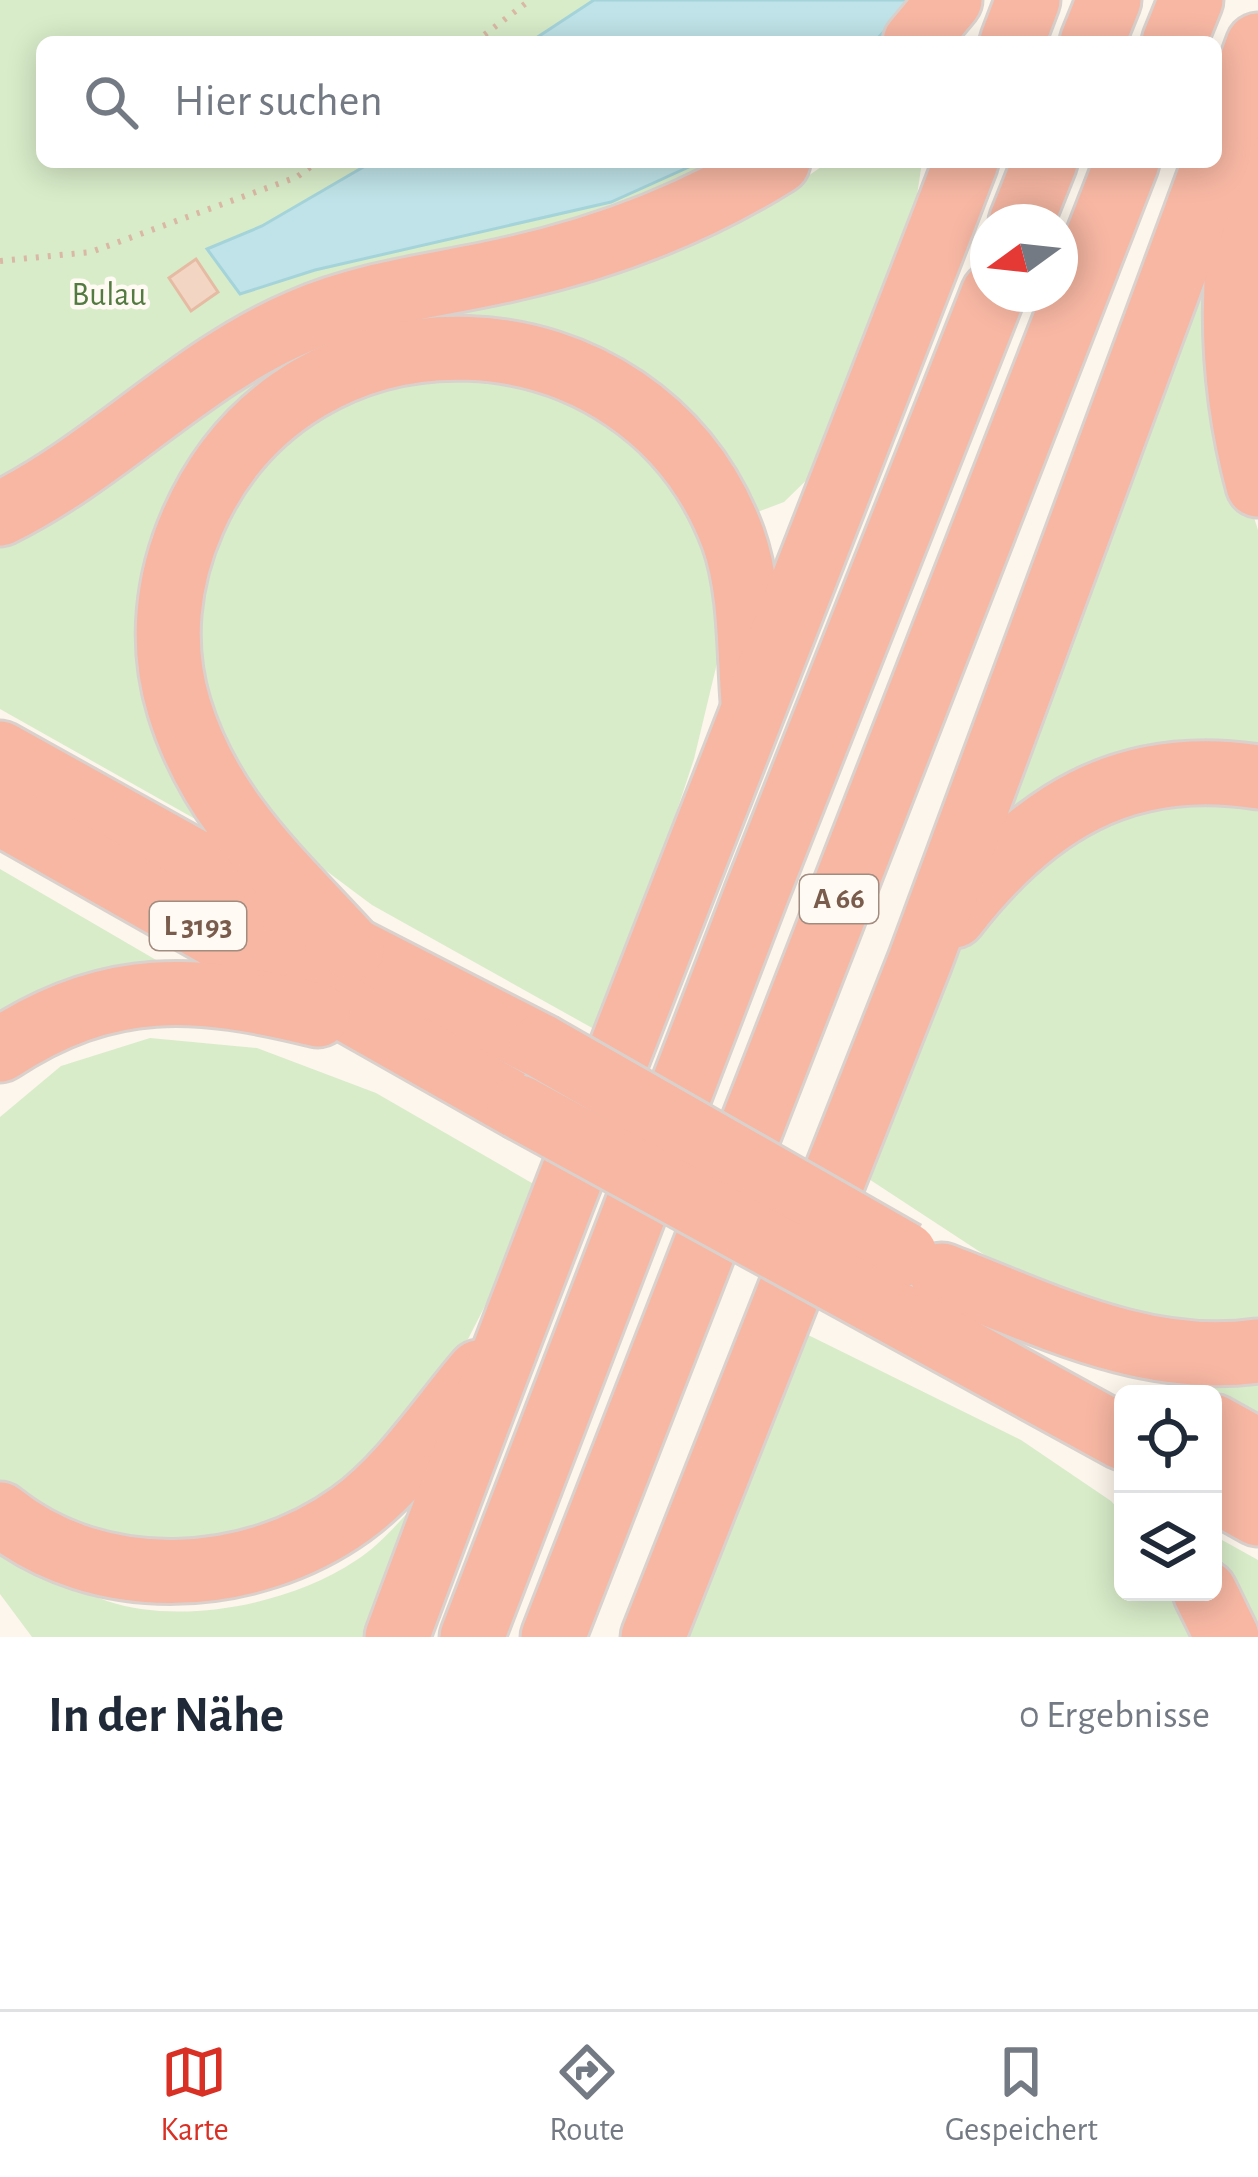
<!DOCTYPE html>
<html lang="de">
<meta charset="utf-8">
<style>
:root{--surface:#fff;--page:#f2f2f3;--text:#1f2937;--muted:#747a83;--line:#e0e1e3;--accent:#d93025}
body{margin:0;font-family:"Alegreya Sans",sans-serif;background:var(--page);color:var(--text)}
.controls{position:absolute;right:36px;bottom:36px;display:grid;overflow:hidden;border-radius:18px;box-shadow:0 6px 30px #0003}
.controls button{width:108px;height:108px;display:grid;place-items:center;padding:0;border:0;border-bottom:3px solid var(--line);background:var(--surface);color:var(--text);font:60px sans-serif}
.compass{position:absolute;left:970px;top:204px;width:108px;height:108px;border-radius:50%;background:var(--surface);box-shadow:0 6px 30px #0003;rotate:255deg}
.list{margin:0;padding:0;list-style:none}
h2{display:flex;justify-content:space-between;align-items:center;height:156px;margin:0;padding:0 48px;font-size:51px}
h2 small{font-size:39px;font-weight:400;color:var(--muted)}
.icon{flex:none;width:66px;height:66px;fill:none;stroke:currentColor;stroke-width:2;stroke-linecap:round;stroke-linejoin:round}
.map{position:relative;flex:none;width:1258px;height:1637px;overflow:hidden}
.search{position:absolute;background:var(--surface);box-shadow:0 6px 30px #0003;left:36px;right:36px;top:36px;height:132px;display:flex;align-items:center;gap:30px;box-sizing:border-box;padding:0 42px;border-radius:18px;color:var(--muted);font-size:45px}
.sheet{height:372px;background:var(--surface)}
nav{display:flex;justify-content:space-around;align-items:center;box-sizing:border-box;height:168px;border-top:3px solid var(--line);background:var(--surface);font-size:33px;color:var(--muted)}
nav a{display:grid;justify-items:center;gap:6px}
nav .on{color:var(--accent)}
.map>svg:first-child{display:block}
</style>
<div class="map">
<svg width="1258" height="1637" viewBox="0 0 1258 1637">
<rect width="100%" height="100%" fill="#fdf6ec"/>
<g fill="#d8ecc9">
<path d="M0 0H594L529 42H42V162H372L261 226 208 249 240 294 315 270 482 229 611 202 700 162H763L523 251 0 497Z"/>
<path d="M828 162H922L910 242 824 463 784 502 755 513 709 439 421 333 170 530 204 824 0 709V543L42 525 123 474 248 384 279 366 379 323 653 258 760 210Z"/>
<path d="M1221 182 1238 467 1258 530V752L967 855Z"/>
<path d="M402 374 569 390 692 503 716 578 718 659 694 759 654 880 594 1029 372 905 297 849 233 780 190 655 211 521 258 458 323 407Z"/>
<path d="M1258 791V1327L1155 1326 1000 1265 849 1166 935 984 983 908 1092 812Z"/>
<path d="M0 869 163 964C107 974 47 981 0 1017Z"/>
<path d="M150 1038 257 1048 376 1093 544 1190 463 1349 402 1448 242 1549 128 1550 0 1487V1117L61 1066Z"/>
<path d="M798 1330 1021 1440 1111 1501 1123 1514V1592H1185L1207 1637H686Z"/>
<path d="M1258 1371V1414L1191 1376Z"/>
<path d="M422 1497 383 1637H32L0 1594V1546C34 1566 69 1588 107 1601 181 1626 291 1604 355 1561 381 1545 401 1519 422 1497Z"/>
<path d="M1213 1535 1258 1560V1637L1213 1555Z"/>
</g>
<g fill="#bfe3e8" stroke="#a5d3da" stroke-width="3">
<path d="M594 0H914L874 42H530Z"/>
<path d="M372 162H700L611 202 315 270 240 294 207 249 262 226Z"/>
</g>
<path fill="#f3d5c3" stroke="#e6bba3" stroke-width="3" d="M196 259 218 292 191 311 169 278Z"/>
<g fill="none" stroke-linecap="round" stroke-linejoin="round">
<defs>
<g id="highway">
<path d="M915 42 950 0"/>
<path d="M1012 42 1028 0"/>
<path d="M1092 42 1109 0"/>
<path d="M1174 42 1191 0"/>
<path d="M1258 137C1229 252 1227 370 1258 485"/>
<path d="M1216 159 1258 45"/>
<path d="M1021 222 1045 162"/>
<path d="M0 514C108 461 190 368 301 321 369 291 444 285 515 268 608 247 697 213 778 162"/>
<path d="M0 753 352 949 541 1046"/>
<path d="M0 813 519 1107"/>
<path d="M954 916C1033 814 1124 756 1258 777"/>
<path d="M352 949C282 872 210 810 179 707 160 645 167 580 193 521 298 281 642 295 733 538 751 588 749 649 753 701"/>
<path d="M0 1050C109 978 197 985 318 1015"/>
<path d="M942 1275C1044 1314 1146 1367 1258 1351"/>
<path d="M884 1307 1123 1438"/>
<path d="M1213 1426 1258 1451"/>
<path d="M1213 1489 1258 1514"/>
<path d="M0 1514C99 1594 250 1587 351 1514 401 1478 439 1419 479 1372"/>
<path d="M1205 1592 1227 1637"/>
<path d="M397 1637C580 1143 777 654 966 162"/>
<path d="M472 1637 757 892 993 294"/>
<path d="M553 1637 1127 162"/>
<path d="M653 1637 920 961 1215 162"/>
</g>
</defs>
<use href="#highway" stroke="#dad1cd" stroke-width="69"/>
<g stroke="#d9b8a5" stroke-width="6" stroke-dasharray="3 9" stroke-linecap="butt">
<path d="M475 42 530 0"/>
<path d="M0 261 91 252 297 177 317 162"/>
</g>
<use href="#highway" stroke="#f7b7a3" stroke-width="63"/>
<defs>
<g id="highway-bridge">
<path d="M541 1046 905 1254"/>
<path d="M519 1107 884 1307"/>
</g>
</defs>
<use href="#highway-bridge" stroke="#dad1cd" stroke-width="69" stroke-linecap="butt"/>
<use href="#highway-bridge" stroke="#f7b7a3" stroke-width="63"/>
</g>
<g text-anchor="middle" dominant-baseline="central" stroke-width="9" stroke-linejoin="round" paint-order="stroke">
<g fill="#fffaf3" stroke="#a28b7f" stroke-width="3">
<rect x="800" y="875" width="78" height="48" rx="9"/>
<rect x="150" y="902" width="96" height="48" rx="9"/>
</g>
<g font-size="30" font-weight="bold" fill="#7a5c4d">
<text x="839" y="899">A 66</text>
<text x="198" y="926">L 3193</text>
</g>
<g font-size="33" fill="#537a41" stroke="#fffaf3">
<text x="109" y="295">Bulau</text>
</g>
</g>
</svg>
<div class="controls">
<button><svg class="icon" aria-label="locate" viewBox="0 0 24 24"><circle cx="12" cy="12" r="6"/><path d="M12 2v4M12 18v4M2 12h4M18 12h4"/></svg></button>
<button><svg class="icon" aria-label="layers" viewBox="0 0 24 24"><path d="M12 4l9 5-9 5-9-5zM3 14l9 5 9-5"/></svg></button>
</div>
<svg class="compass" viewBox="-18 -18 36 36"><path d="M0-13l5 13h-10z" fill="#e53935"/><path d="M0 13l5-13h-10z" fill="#747a83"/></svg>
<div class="search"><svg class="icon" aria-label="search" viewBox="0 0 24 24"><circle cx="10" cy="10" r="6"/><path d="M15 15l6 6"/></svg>Hier suchen</div>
</div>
<section class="sheet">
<h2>In der Nähe<small>0 Ergebnisse</small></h2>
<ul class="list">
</ul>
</section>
<nav>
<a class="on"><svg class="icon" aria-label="map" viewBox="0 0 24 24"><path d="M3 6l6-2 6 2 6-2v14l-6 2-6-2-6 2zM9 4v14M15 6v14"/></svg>Karte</a>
<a><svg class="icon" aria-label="directions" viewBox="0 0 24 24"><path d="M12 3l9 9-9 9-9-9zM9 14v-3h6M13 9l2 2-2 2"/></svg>Route</a>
<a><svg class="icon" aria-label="saved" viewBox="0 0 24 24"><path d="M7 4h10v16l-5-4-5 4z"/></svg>Gespeichert</a>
</nav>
